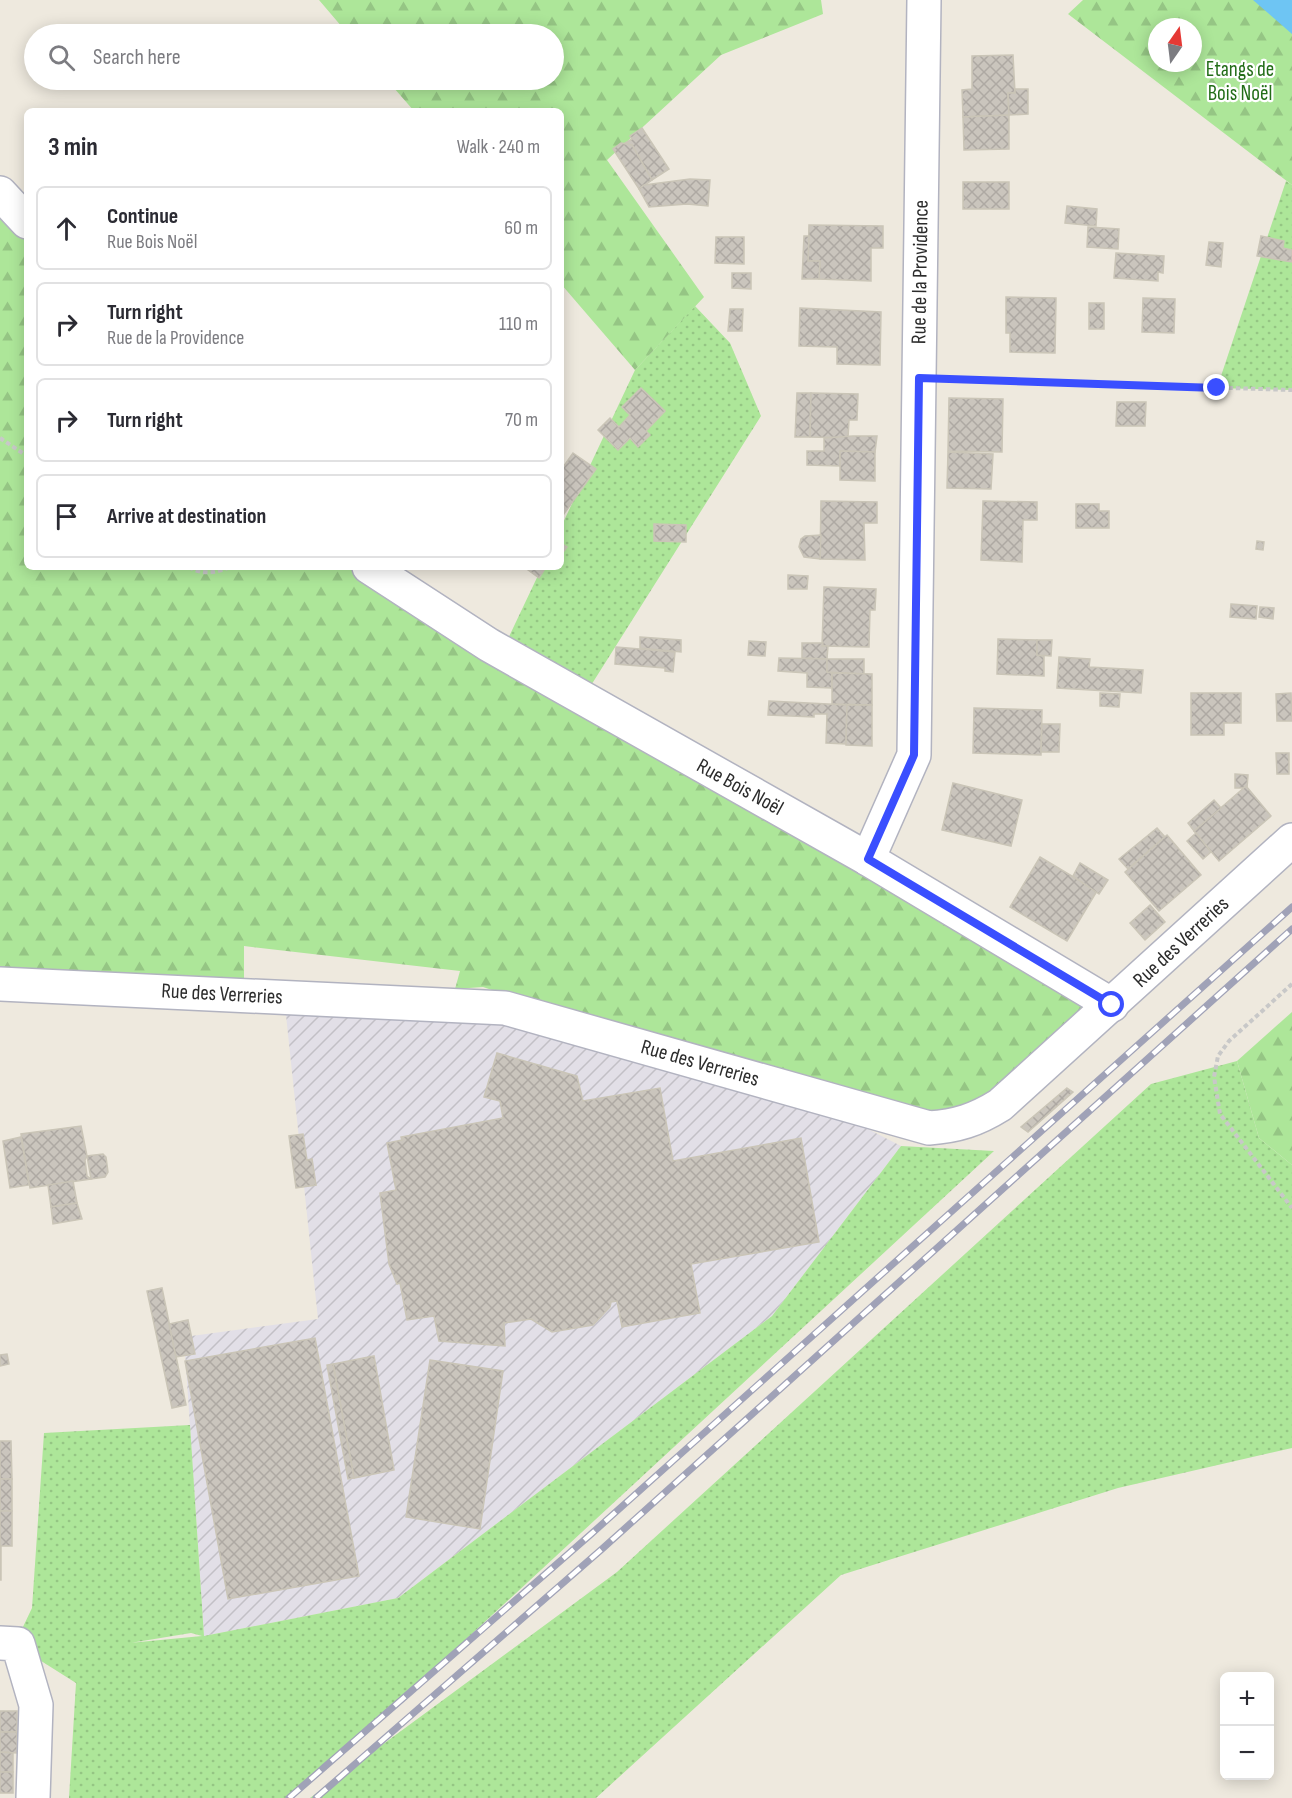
<!DOCTYPE html>
<meta charset="utf-8">
<style>
:root{--surface:#fff;--page:#f2f2f3;--text:#2b2b33;--muted:#7c7c81;--line:#e1e1e2}
body{margin:0;font-family:"Sofia Sans Condensed",sans-serif;background:var(--page);color:var(--text)}
.controls{position:absolute;right:18px;bottom:18px;display:grid;overflow:hidden;border-radius:9px;box-shadow:0 3px 15px #0003}
.controls button{width:54px;height:54px;display:grid;place-items:center;padding:0;border:0;border-bottom:2px solid var(--line);background:var(--surface);color:var(--text);font:30px sans-serif}
.compass{position:absolute;left:1148px;top:18px;width:54px;height:54px;border-radius:50%;background:var(--surface);box-shadow:0 3px 15px #0003;rotate:14deg}
.stop{position:absolute;width:18px;height:18px;margin:-14px;border:4px solid #3a4fff;border-radius:50%;background:#fff}
.stop.end{background:#3a4fff;border-color:#fff;box-shadow:0 2px 6px #0008}
.list{margin:0;padding:0;list-style:none}
h2{display:flex;justify-content:space-between;align-items:center;height:78px;margin:0;padding:0 24px;font-size:26px}
h2 small{font-size:20px;font-weight:400;color:var(--muted)}
.list li{display:grid;grid-template-columns:39px 1fr auto;gap:18px;align-items:center;box-sizing:border-box;height:84px;margin:0 12px 12px;padding:0 12px;border:2px solid var(--line);border-radius:9px}
.list b{display:block;font-size:22px;white-space:nowrap}
.list p{margin:0;font-size:20px;white-space:nowrap;color:var(--muted)}
.list em{font-size:20px;font-style:normal;color:var(--muted)}
.icon{flex:none;width:33px;height:33px;fill:none;stroke:currentColor;stroke-width:2;stroke-linecap:round;stroke-linejoin:round}
.map{position:relative;flex:none;width:1292px;height:1798px;overflow:hidden}
.search{position:absolute;background:var(--surface);box-shadow:0 3px 15px #0003;left:24px;top:24px;width:540px;height:66px;display:flex;align-items:center;gap:15px;box-sizing:border-box;padding:0 21px;border-radius:33px;color:var(--muted);font-size:22px}
.panel{position:absolute;background:var(--surface);box-shadow:0 3px 15px #0003;left:24px;top:108px;width:540px;height:462px;border-radius:9px}
.map>svg:first-child{display:block}
</style>
<div class="map">
<svg width="1292" height="1798" viewBox="0 0 1292 1798">
<defs>
<pattern id="industrial-furrows" width="10" height="10" patternUnits="userSpaceOnUse" patternTransform="scale(1.5)"><rect width="10" height="10" fill="#e2dfe7"/><path d="M-1 1l2-2M0 10L10 0M9 11l2-2" fill="none" stroke="#c2c0c6"/></pattern>
<pattern id="grass-dots" width="8" height="8" patternUnits="userSpaceOnUse" patternTransform="scale(1.5)"><rect width="8" height="8" fill="#ade699"/><path d="M2 2h.1M6 6h.1" fill="none" stroke="#95c584" stroke-width="1.8" stroke-linecap="round"/></pattern>
<pattern id="forest-firs" width="22" height="20" patternUnits="userSpaceOnUse" patternTransform="scale(1.5)"><rect width="22" height="20" fill="#ade699"/><path d="M5 1l3.5 6h-7zM16 11l3.5 6h-7z" fill="#95c584"/></pattern>
<pattern id="building-cross-hatch" width="8" height="8" patternUnits="userSpaceOnUse" patternTransform="scale(1.5)"><rect width="8" height="8" fill="#cac5bd"/><path d="M0 0l8 8M0 8l8-8" fill="none" stroke="#aea9a3"/></pattern>
</defs>
<rect width="100%" height="100%" fill="#eee9de"/>
<path fill="url(#industrial-furrows)" d="M284 996 505 1008 788 1088 901 1146 772 1316 398 1598 204 1636 184 1337 318 1319Z"/>
<g fill="url(#grass-dots)" fill-rule="evenodd">
<path d="M1286 181 1292 185V390L1217 388Z"/>
<path d="M695 306 730 343 761 416 583 698 498 660 542 567H561V527L635 370Z"/>
<path d="M1237 1061 1259 1138 1292 1165V1448L1118 1488 841 1575 596 1798H310L617 1572 1151 1084Z"/>
<path d="M901 1146 994 1151 369 1729 286 1798H69L76 1683 38 1659 21 1631 32 1608 44 1433 190 1425 204 1636 398 1598 772 1316ZM191 1633 202 1636 129 1643H130Z"/>
</g>
<g fill="url(#forest-firs)" fill-rule="evenodd">
<path d="M319 0H821L823 14 721 55 607 160 704 297 635 370 561 284V111H414L387 80H554V34H348Z"/>
<path d="M1083 0H1292V185L1068 14ZM1157 27H1193V63H1157Z"/>
<path d="M0 193 27 222V567H375L1112 1005 954 1127 788 1088 483 987 455 989 460 971 244 946V980L0 979Z"/>
<path d="M1292 1012V1165L1259 1138 1237 1061Z"/>
</g>
<path fill="#6ec5f3" d="M1253 0H1292V34Z"/>
<g fill="url(#building-cross-hatch)" stroke="#cac5b7" stroke-width="1.5">
<path d="M1013 55 1015 93H1008L1009 115 963 117 962 90 972 89V56Z"/>
<path d="M1015 89H1028V114L1009 115 1008 93H1015Z"/>
<path d="M1009 115V149L964 150 963 117Z"/>
<path d="M642 128 669 169 652 180 632 145H622L632 139 630 136Z"/>
<path d="M621 143 632 145 652 180 639 189 613 149Z"/>
<path d="M690 179 710 180 708 206 687 204 649 207 639 189 644 185Z"/>
<rect x="963" y="182" width="46" height="27"/>
<path d="M1067 206 1097 209 1096 226 1065 223Z"/>
<path d="M809 225 883 226V248H871V281L819 279 820 261H808Z"/>
<path d="M1088 227 1119 229 1118 249 1087 247Z"/>
<path d="M804 236H809L808 261H820L819 279H802Z"/>
<path d="M1261 236 1284 241 1283 248 1292 250V262L1257 256Z"/>
<path d="M716 237H744V264L715 263Z"/>
<path d="M1209 242 1223 243 1221 267 1206 265Z"/>
<path d="M1116 253 1164 256 1163 273 1158 272V281L1114 278Z"/>
<path d="M732 273H751V289L732 288Z"/>
<path d="M1006 297 1056 298 1055 353 1010 352V333H1006Z"/>
<path d="M1143 298 1175 299 1174 333 1142 332Z"/>
<rect x="1089" y="303" width="15" height="26"/>
<path d="M800 308 881 312 880 365 837 364V347L799 346Z"/>
<path d="M730 309H743L742 331H728Z"/>
<path d="M641 388 665 411 646 431 650 435 638 447 630 438 618 450 598 430 610 418 619 427 630 415 622 407Z"/>
<path d="M797 393H811L810 437H795Z"/>
<path d="M811 393 858 394 857 420H849L848 438 810 437Z"/>
<path d="M949 398 1003 399 1002 452 948 451Z"/>
<path d="M1117 402H1146L1145 426H1116Z"/>
<path d="M853 436H877L875 452 840 451V466L807 465V451H824V438Z"/>
<path d="M840 451 875 452V481L840 480Z"/>
<path d="M948 452 993 454 991 489 947 488Z"/>
<path d="M573 453 596 469 561 518V470Z"/>
<path d="M821 501 877 502V523H864L865 560 820 559Z"/>
<path d="M983 501 1037 502V520H1023L1022 562 981 560Z"/>
<path d="M1076 504H1099V511H1109V528H1076Z"/>
<path d="M654 524 686 525V542L654 541Z"/>
<path d="M821 535 820 559 804 557 799 547 801 539 805 536Z"/>
<path d="M1257 541 1264 542 1263 550 1256 549Z"/>
<path d="M561 543 567 547 561 555Z"/>
<path d="M524 567H546L539 578Z"/>
<path d="M788 575 808 576 807 589H788Z"/>
<path d="M824 587 876 589 875 610H870L869 647 822 646Z"/>
<path d="M1231 604 1257 606 1256 619 1230 617Z"/>
<path d="M1260 607 1274 608 1273 619 1259 617Z"/>
<path d="M640 637 681 640V652L640 648Z"/>
<path d="M998 639 1037 640V655L1044 656V676L997 674Z"/>
<path d="M1037 640H1052L1051 656 1037 655Z"/>
<path d="M749 641 766 642 765 656 748 655Z"/>
<path d="M802 643H823L822 646H828L827 659 802 658Z"/>
<path d="M616 647 675 652 673 672 665 671V668L615 664Z"/>
<path d="M1059 657 1090 659 1089 667 1143 670 1141 693 1057 688Z"/>
<path d="M779 658 827 659V672L832 673V688L807 687V673L778 671Z"/>
<path d="M827 659H864V674L827 672Z"/>
<path d="M832 673 872 674V705L832 704Z"/>
<path d="M1100 693 1120 694 1119 707 1100 706Z"/>
<path d="M1191 693H1241V723H1224V735H1191Z"/>
<path d="M1291 693 1292 721H1277L1276 694Z"/>
<path d="M769 701 847 705 846 744 826 743 827 714H814V717L768 715Z"/>
<path d="M847 705H872V746L846 745Z"/>
<path d="M974 708 1042 710 1041 755 973 753Z"/>
<path d="M1042 724H1060L1059 752H1041Z"/>
<path d="M1276 753H1289V774H1277Z"/>
<path d="M1235 774 1248 775 1247 788H1235Z"/>
<path d="M953 783 1022 800 1011 846 942 830Z"/>
<path d="M1246 786 1271 816 1219 861 1194 831Z"/>
<path d="M1214 800 1221 808 1194 831 1188 823Z"/>
<path d="M1157 828 1165 837 1128 869 1119 859Z"/>
<path d="M1196 833 1211 852 1203 859 1187 841Z"/>
<path d="M1167 835 1201 875 1159 911 1125 872Z"/>
<path d="M1040 857 1097 891 1067 941 1010 907Z"/>
<path d="M1080 863 1108 880 1099 894 1073 876Z"/>
<path d="M1150 905 1165 922 1145 940 1130 923Z"/>
<path d="M497 1053 577 1076 583 1101 660 1088 673 1161 801 1138 819 1242 691 1264 700 1313 622 1327 617 1301 611 1302 610 1307 593 1325 552 1332 531 1319 504 1323 505 1346 439 1341 434 1316 407 1320 400 1283 397 1284 389 1264 380 1193 396 1190 387 1143 402 1140 401 1137 503 1118 500 1101 484 1097Z"/>
<path d="M1067 1088 1073 1092 1028 1132 1021 1127Z"/>
<path d="M81 1126 87 1156 85 1160 87 1176 91 1179 30 1188 21 1134Z"/>
<path d="M303 1134 307 1160 312 1159 316 1185 296 1188 289 1136Z"/>
<path d="M21 1137 29 1185 10 1188 3 1141Z"/>
<path d="M103 1154 106 1157 108 1172 105 1177 91 1179 87 1156Z"/>
<path d="M73 1181 77 1203 51 1207 48 1185Z"/>
<path d="M77 1203 82 1219 53 1224 51 1207Z"/>
<path d="M162 1288 186 1405 172 1408 147 1291Z"/>
<path d="M188 1320 195 1354 176 1357 169 1324Z"/>
<path d="M315 1338 359 1576 228 1599 185 1361Z"/>
<path d="M7 1354 9 1364 0 1366V1355Z"/>
<path d="M374 1356 394 1470 354 1478 333 1364Z"/>
<path d="M430 1360 503 1371 480 1529 406 1517Z"/>
<path d="M333 1364 354 1478 348 1479 327 1365Z"/>
<path d="M0 1441H11L12 1479H0Z"/>
<rect x="0" y="1479" width="12" height="32"/>
<rect x="0" y="1511" width="12" height="35"/>
<rect x="0" y="1546" width="1" height="34"/>
<rect x="0" y="1711" width="17" height="21"/>
<path d="M0 1732H17V1753L0 1752Z"/>
<path d="M0 1752 13 1753V1772H0Z"/>
<rect x="0" y="1772" width="13" height="21"/>
</g>
<g fill="none" stroke-linecap="round" stroke-linejoin="round">
<defs>
<g id="minor">
<path d="M0 193 27 222"/>
<path d="M369 567 489 645 868 859 1112 1005"/>
<path d="M868 859 914 755 924 0"/>
<path d="M0 984 505 1008 929 1128C957 1126 976 1120 1000 1105L1292 840"/>
<path d="M0 1643 18 1644 36 1705 33 1798"/>
</g>
</defs>
<use href="#minor" stroke="#b2b3c0" stroke-width="36"/>
<g stroke="#c8c8c8" stroke-width="4" stroke-dasharray="4.5 3" stroke-linecap="butt">
<path d="M951 379 1292 390"/>
<path d="M0 438 27 456"/>
<path d="M189 567C202 575 217 573 230 567"/>
<path d="M1292 984 1229 1041 1218 1056 1214 1077 1220 1114 1292 1208"/>
</g>
<use href="#minor" stroke="#fff" stroke-width="33"/>
<defs>
<g id="rail">
<path d="M289 1798 590 1535 1292 907"/>
<path d="M316 1798 602 1549 1292 929"/>
</g>
</defs>
<use href="#rail" stroke="#a0a2b7" stroke-width="7"/>
<use href="#rail" stroke="#fff" stroke-width="4.5" stroke-dasharray="14" stroke-linecap="butt"/>
</g>
<g fill="none" stroke-linecap="round" stroke-linejoin="round">
<path stroke="#3a4fff" stroke-width="8" d="M1112 1005 868 859 914 755 919 378 1217 388"/>
</g>
<g text-anchor="middle" dominant-baseline="central" stroke-width="4.5" stroke-linejoin="round" paint-order="stroke">
<g font-size="21" fill="#236d18" stroke="#fff">
<text x="1240" y="69">Etangs de<tspan x="1240" dy="24">Bois Noël</tspan></text>
</g>
<g font-size="21" fill="#2c2c2c" stroke="#fff">
<text transform="translate(920 272) rotate(-89)">Rue de la Providence</text>
<text transform="translate(740 787) rotate(29)">Rue Bois Noël</text>
<text transform="translate(1181 942) rotate(-43)">Rue des Verreries</text>
<text transform="translate(222 994) rotate(3)">Rue des Verreries</text>
<text transform="translate(700 1063) rotate(16)">Rue des Verreries</text>
</g>
</g>
</svg>
<div class="controls">
<button>+</button>
<button>−</button>
</div>
<svg class="compass" viewBox="-18 -18 36 36"><path d="M0-13l5 13h-10z" fill="#e53935"/><path d="M0 13l5-13h-10z" fill="#7c7c81"/></svg>
<div class="stop" style="left:1112px;top:1005px"></div>
<div class="stop end" style="left:1217px;top:388px"></div>
<div class="search"><svg class="icon" aria-label="search" viewBox="0 0 24 24"><circle cx="10" cy="10" r="6"/><path d="M15 15l6 6"/></svg>Search here</div>
<section class="panel">
<h2>3 min<small>Walk · 240 m</small></h2>
<ul class="list">
<li><svg class="icon" aria-label="ahead" viewBox="0 0 24 24"><path d="M12 20V5M6 11l6-6 6 6"/></svg><div><b>Continue</b><p>Rue Bois Noël</p></div><em>60 m</em></li>
<li><svg class="icon" aria-label="right" viewBox="0 0 24 24"><path d="M7 20v-9h11M14 6l5 5-5 5"/></svg><div><b>Turn right</b><p>Rue de la Providence</p></div><em>110 m</em></li>
<li><svg class="icon" aria-label="right" viewBox="0 0 24 24"><path d="M7 20v-9h11M14 6l5 5-5 5"/></svg><div><b>Turn right</b></div><em>70 m</em></li>
<li><svg class="icon" aria-label="arrive" viewBox="0 0 24 24"><path d="M6 21V4h12l-3 4 3 4H6"/></svg><div><b>Arrive at destination</b></div></li>
</ul>
</section>
</div>
